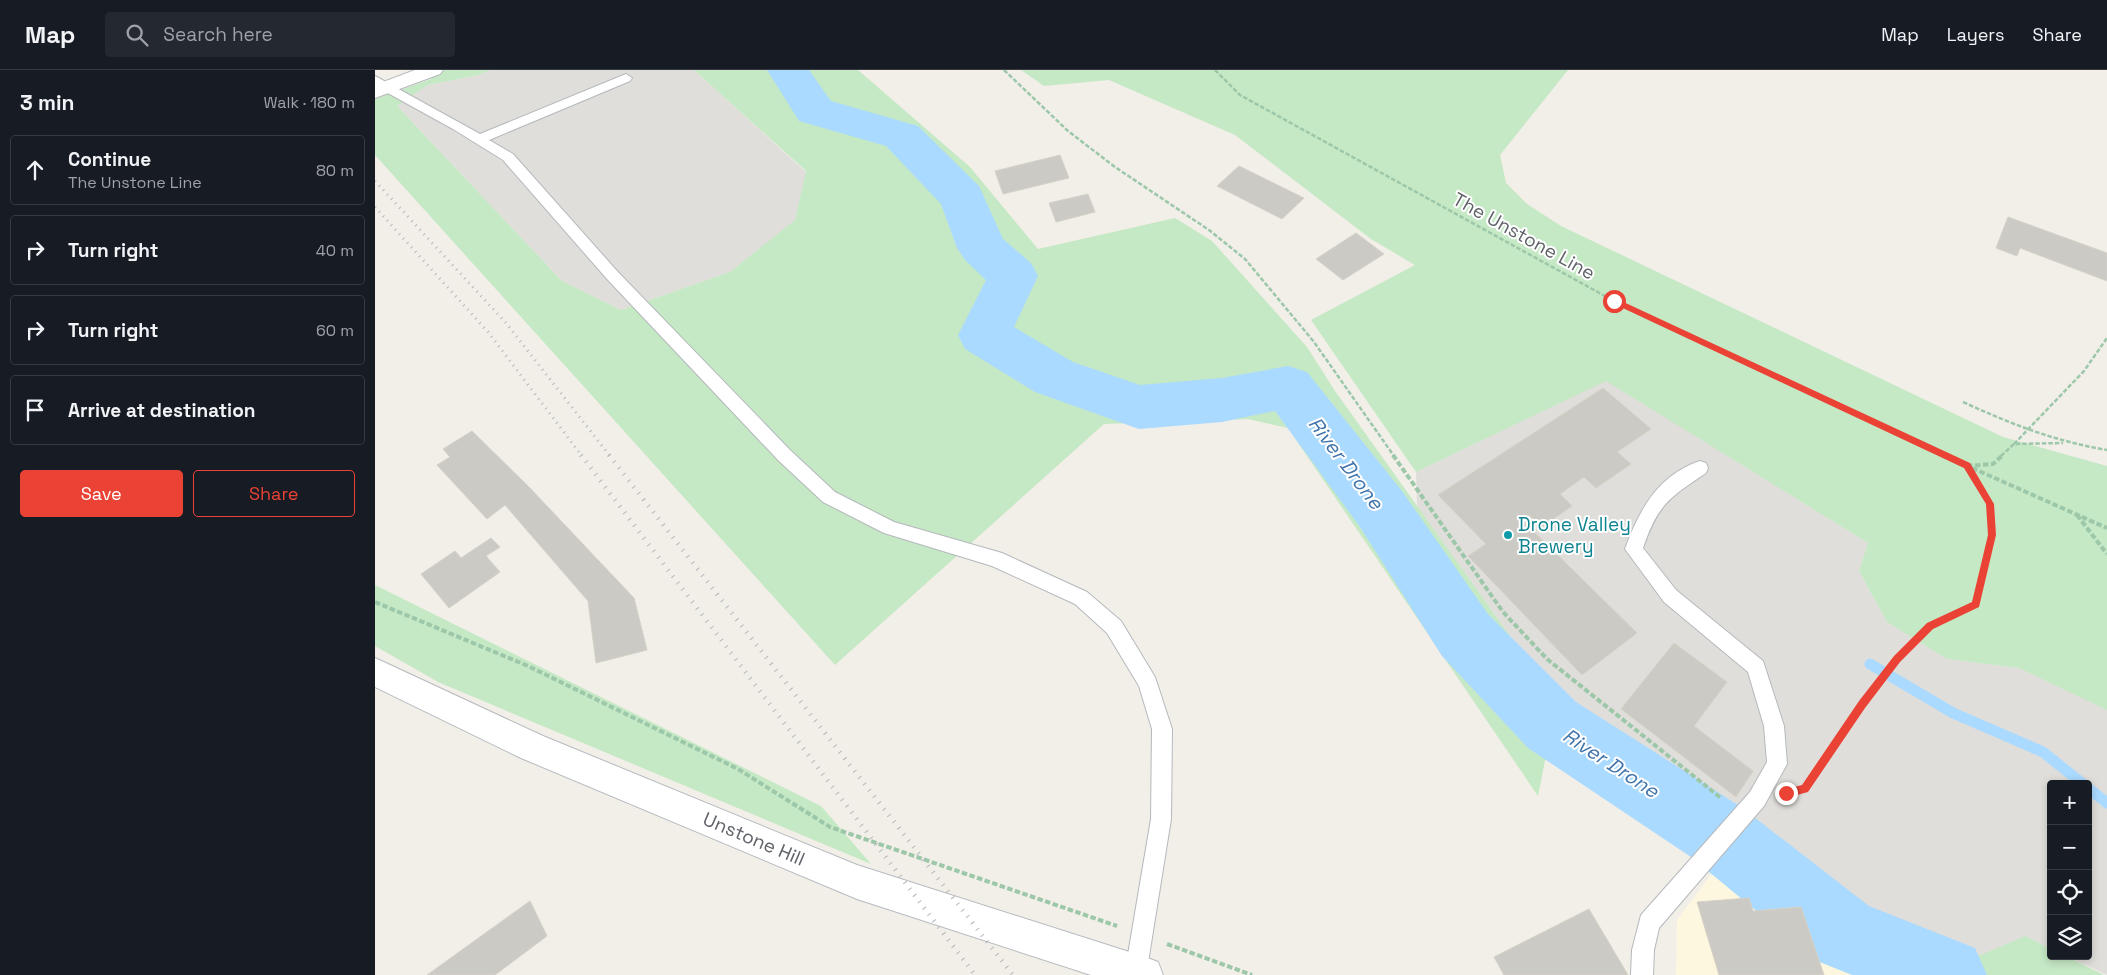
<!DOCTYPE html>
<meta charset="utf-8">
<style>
:root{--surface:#171b24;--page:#242831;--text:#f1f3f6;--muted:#9ea1a6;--line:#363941;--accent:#ea4335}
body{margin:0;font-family:"Space Grotesk",sans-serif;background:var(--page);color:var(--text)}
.controls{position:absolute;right:15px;bottom:15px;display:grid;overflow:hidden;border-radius:5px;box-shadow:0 2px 8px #0003}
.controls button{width:45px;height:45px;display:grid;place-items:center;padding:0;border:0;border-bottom:1px solid var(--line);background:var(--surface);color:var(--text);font:25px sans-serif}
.stop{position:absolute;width:15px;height:15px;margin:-11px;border:4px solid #ea4335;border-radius:50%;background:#fff}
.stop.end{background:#ea4335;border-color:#fff;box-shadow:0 1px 5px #0008}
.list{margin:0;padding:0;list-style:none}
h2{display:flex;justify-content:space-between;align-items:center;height:65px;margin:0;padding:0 20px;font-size:21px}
h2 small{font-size:16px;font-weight:400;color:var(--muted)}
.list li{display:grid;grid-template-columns:32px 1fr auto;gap:15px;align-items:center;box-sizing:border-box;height:70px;margin:0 10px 10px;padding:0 10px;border:1px solid var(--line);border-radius:5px}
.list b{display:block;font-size:19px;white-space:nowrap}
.list p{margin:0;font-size:16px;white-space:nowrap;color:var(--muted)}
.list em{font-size:16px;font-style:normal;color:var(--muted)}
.actions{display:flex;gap:10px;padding:15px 20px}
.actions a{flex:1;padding:11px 0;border:1px solid var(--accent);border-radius:5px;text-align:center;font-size:18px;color:var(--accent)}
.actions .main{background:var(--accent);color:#fff}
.icon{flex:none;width:28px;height:28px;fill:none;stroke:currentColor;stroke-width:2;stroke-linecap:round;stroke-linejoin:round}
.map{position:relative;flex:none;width:1732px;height:905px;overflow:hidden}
header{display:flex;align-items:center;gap:30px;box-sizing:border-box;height:70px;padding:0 25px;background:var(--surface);border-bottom:1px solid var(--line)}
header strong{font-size:24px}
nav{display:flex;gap:28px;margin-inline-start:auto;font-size:18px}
.search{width:350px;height:45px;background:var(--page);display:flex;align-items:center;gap:12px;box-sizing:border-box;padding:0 18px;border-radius:5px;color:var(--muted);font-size:19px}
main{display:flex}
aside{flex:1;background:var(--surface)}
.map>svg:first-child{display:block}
</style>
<header>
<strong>Map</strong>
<div class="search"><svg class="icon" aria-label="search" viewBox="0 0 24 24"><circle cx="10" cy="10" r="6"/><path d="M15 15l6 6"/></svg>Search here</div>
<nav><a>Map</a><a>Layers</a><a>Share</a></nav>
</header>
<main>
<aside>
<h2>3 min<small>Walk · 180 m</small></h2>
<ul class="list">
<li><svg class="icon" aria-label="ahead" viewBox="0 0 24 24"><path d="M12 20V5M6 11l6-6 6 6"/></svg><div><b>Continue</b><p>The Unstone Line</p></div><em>80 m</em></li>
<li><svg class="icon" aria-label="right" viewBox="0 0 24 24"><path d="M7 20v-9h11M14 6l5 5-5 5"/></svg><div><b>Turn right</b></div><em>40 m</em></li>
<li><svg class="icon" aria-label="right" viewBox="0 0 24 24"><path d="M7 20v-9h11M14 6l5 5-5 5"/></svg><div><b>Turn right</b></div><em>60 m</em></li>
<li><svg class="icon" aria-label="arrive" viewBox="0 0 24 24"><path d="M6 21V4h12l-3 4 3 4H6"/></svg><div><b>Arrive at destination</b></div></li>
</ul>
<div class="actions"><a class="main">Save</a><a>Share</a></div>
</aside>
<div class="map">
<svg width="1732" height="905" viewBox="0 0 1732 905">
<rect width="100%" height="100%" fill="#f1efe8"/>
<path fill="#fef7e0" d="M1358 776 1469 864 1569 905H1301L1302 850Z"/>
<g fill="#e0deda">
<path d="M115 0H319L431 102 420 151 355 202 246 240 187 211 21 35 53 15 104 5Z"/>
<path d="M1231 310 1493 473 1484 501 1512 552 1572 589 1644 598 1732 639V905L1691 886H1713V714H1676V879L1650 867 1566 902 1469 864 1341 762 1177 655 1178 626 1042 436 1041 402Z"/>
</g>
<g fill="#c5e8c5">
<path d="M61 0H115L104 5 53 15 22 36 187 211 246 240 355 202 420 150 431 101 319 0H483L595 97 663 179 800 148 837 171 932 277 960 321 1178 626 1177 655 1163 726 913 358 873 349 729 354 460 595 0 85V29L56 9Z"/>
<path d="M646 0H1193L1125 85 1131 113 1152 134 1186 156 1628 367 1732 396V640L1644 598 1572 589 1512 552 1484 501 1493 473 1231 311 1041 402 936 250 1040 195 996 169 860 65 734 10 669 16Z"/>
<path d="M0 515 446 736 496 794 63 612 0 576Z"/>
<path d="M1650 866 1676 879V886H1691L1729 905H1573L1566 902Z"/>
</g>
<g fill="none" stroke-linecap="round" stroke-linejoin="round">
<g stroke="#aadaff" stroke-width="11">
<path d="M1495 594 1578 643 1668 682 1708 714"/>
<path d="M1713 718 1732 733"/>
</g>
<path fill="#aadaff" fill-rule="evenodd" d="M392 0H434L456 31 543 56 604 116 628 169 656 193 663 206 639 257 698 292 765 315 847 308 913 296 932 302 1027 421 1113 544 1201 632 1366 737 1494 836 1600 878 1612 905H1477L1442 891 1316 787 1153 678 1067 586 985 457 900 341 847 352 764 359 660 322 590 279 583 265 611 210 590 190 582 178 566 134 511 76 424 51Z"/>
</g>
<g fill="#cccac5" stroke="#d6d1c6">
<path d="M685 85 694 108 628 124 620 101Z"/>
<path d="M864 96 929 128 907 149 842 116Z"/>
<path d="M713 124 720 142 681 152 674 133Z"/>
<path d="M1633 147 1732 183V211L1645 178 1642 186 1621 178Z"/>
<path d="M981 163 1009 184 968 210 941 189Z"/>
<path d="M1228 318 1276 359 1242 382 1256 394 1221 418 1209 407 1185 424 1197 436 1167 457 1154 445 1147 450 1262 563 1207 605 1093 486 1111 474 1063 425Z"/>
<path d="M97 361 154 417 259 528 272 580 221 593 213 531 130 435 112 449 62 395 75 387 68 379Z"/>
<path d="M116 468 125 477 111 486 125 502 74 538 46 504 80 481 86 488Z"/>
<path d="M1299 573 1352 612 1319 656 1378 701 1361 727 1246 639Z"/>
<path d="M1374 828 1378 841 1426 837 1449 905H1344L1322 832Z"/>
<path d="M155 831 172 866 120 905H52Z"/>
<path d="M1214 839 1253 905H1129L1119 887Z"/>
</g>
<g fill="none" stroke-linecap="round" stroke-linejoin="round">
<defs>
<g id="service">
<path d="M251 4 257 8 255 11 114 70 138 84 242 201 415 380 460 422 519 452 627 483 712 522 746 551 780 607 797 659 796 749 771 905H751L750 902 776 749 777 659 764 616 732 563 700 534 617 496 509 463 448 432 403 390 232 209 128 90 78 59 0 16V6L105 64Z"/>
<path d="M1325 391 1331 393 1333 398 1331 403C1294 428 1283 434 1268 478L1301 520 1388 591 1409 656 1412 694 1389 736 1284 858 1279 880 1278 905H1256L1257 880 1266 845 1375 722 1392 692 1389 656 1373 602 1289 532 1250 479C1264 440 1283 405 1325 391Z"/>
</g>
<path id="minor" d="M40 0H68L65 4 0 28V15Z"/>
<path id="secondary" d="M0 588 168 666 482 795 770 887 783 892 788 905H716L482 829 146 688 0 617Z"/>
</defs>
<use href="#service" stroke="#b5b8bc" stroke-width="2"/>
<use href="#minor" stroke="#b5b8bc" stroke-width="2"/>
<use href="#secondary" stroke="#b6babf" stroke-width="2"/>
<g stroke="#9cc7a9" stroke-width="2.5" stroke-dasharray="4.5 2" stroke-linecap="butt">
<path d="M629 0 693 61 740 97 834 160 870 189 939 272 1019 386"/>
<path d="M840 0 865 25 1239 231 1571 386"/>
<path d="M1588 332C1636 354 1679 371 1732 380"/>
<path d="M1639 374 1709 301 1732 268"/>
<path d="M1626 386 1639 374 1688 373"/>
</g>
<g stroke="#9cc7a9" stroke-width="4" stroke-dasharray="5.5 2.5" stroke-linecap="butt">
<path d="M1018 385 1128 542 1172 589 1346 728"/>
<path d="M1568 385 1732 458"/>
<path d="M1592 396 1618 394 1628 385"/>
<path d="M1702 445 1732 484"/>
<path d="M0 532 153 596 363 699 455 757 742 856"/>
<path d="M1417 722 1430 719 1487 635 1522 589 1555 556 1601 535 1617 465 1615 434 1592 396"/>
<path d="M792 874 877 905"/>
</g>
<use href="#service" fill="#fff" fill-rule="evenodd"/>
<use href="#minor" fill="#fff" fill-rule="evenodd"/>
<use href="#secondary" fill="#fff" fill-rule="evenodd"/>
<g stroke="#b6b7b8" stroke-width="3" stroke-dasharray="1 5" stroke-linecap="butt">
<path d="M0 111 131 253 235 386"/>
<path d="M0 137 113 262 207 386"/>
</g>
<g stroke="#b6b7b8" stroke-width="4.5" stroke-dasharray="1 7" stroke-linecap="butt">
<path d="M206 385 600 905"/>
<path d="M234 385 638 905"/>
</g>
</g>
<path fill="#ea4335" d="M1237 229H1242L1595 393 1619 434 1621 465 1604 537 1558 559 1525 592 1490 638 1433 722 1411 728 1406 723 1408 720 1427 715 1484 631 1519 586 1552 553 1597 532 1613 465 1611 434 1589 398 1237 233Z"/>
<circle fill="#0f9aa8" stroke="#fff" stroke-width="2" cx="1133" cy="465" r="5"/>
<g text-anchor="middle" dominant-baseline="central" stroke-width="4" stroke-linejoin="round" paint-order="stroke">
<g font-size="19" fill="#5f6368" stroke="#fff">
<text transform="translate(1149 166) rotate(29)">The Unstone Line</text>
<text transform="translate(379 769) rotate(23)">Unstone Hill</text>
</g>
<g font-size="19" fill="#0d838f" stroke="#fff" text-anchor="start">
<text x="1143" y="454">Drone Valley<tspan x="1143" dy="22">Brewery</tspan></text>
</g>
<g font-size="20" font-style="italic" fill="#4174aa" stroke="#fff">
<text transform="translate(971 393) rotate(53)">River Drone</text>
<text transform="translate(1236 693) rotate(33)">River Drone</text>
</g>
</g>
</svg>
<div class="controls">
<button>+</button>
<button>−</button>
<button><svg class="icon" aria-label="locate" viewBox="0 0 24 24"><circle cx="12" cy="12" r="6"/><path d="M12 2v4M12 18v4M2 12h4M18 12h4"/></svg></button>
<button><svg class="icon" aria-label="layers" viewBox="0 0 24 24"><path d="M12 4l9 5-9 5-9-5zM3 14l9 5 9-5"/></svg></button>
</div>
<div class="stop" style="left:1239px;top:231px"></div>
<div class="stop end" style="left:1411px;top:723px"></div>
</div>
</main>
